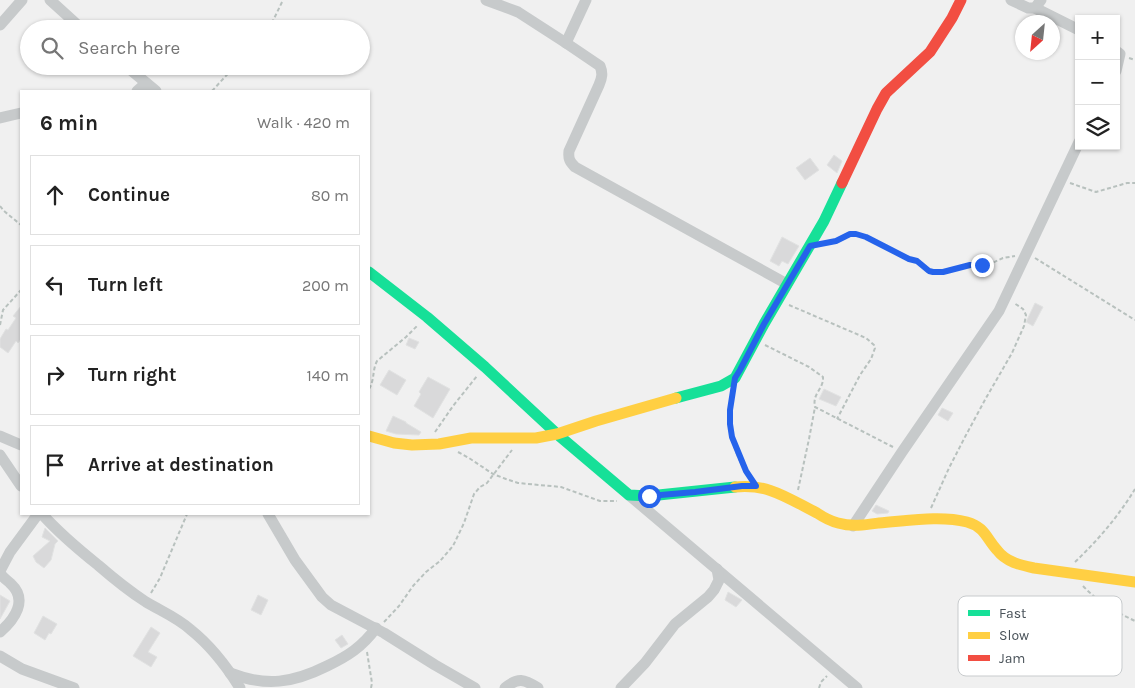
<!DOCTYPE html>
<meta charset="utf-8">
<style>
:root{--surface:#fff;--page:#f2f2f2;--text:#222;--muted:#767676;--line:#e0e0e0}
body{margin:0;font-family:Karla,sans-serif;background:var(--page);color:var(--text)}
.controls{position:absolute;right:15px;top:15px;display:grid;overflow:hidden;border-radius:0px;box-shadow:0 1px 4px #0004}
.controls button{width:45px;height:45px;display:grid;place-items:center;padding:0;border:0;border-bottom:1px solid var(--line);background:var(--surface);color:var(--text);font:25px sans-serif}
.compass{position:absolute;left:1015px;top:15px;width:45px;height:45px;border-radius:50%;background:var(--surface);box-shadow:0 1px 4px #0004;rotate:207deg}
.stop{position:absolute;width:15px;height:15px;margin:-11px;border:4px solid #2563eb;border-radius:50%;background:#fff}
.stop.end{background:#2563eb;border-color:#fff;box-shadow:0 1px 5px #0008}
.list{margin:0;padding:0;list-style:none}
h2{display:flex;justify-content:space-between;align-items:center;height:65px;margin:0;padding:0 20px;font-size:21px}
h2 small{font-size:16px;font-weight:400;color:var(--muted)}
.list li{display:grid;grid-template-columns:32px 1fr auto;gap:15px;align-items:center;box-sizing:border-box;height:80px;margin:0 10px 10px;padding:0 10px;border:1px solid var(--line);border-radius:0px}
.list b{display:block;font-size:19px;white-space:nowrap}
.list em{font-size:16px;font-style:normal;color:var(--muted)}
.icon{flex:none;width:28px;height:28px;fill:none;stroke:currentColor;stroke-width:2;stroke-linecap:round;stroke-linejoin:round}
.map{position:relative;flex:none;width:1135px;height:688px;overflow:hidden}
.search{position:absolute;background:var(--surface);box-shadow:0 1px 4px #0004;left:20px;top:20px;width:350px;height:55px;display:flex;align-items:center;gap:12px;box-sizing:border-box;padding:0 18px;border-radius:28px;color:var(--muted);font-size:19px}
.panel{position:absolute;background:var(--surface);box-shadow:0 1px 4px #0004;left:20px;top:90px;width:350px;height:425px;border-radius:0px}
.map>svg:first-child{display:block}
</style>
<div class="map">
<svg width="1135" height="688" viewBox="0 0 1135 688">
<rect width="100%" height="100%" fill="#f0f0f0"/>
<g fill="#d9d9da" stroke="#e1e2e2">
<path d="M834 155 842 161 837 173 827 165Z"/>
<path d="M810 158 819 170 805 180 796 168Z"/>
<path d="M782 237 799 246 788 264 782 261 779 266 770 261Z"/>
<path d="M1035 303 1043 307 1033 326 1026 322Z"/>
<path d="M21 306V339L18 343 16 341 8 353 0 347V339L6 329 8 330 16 318 13 316Z"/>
<path d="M409 338 419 342 415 349 406 345Z"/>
<path d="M389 370 406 380 397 395 380 385Z"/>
<path d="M428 377 450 389 433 418 414 406 421 394 419 392Z"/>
<path d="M824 389 841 397 836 406 819 399Z"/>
<path d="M942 408 953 413 948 421 938 415Z"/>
<path d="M393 416 406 422V423L421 432 419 435 396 434 386 431Z"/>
<path d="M876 505 889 511 888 513 877 514 872 511Z"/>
<path d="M45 528 58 541 55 544 51 560 44 568 36 562 33 556 50 541 42 537Z"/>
<path d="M728 592 742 600 736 607 725 600Z"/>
<path d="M0 595 10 601 0 619Z"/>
<path d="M258 595 268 600 261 615 251 610Z"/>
<path d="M43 616 57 624 51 634 49 633 45 640 34 633Z"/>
<path d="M151 627 160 633 148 652 157 657 151 667 133 656Z"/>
<path d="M342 635 348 644 341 648 335 640Z"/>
</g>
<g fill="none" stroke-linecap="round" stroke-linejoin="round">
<g stroke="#b8c1be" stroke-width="2" stroke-dasharray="4 2.5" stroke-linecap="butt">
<path d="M269 29 283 0"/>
<path d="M1129 58 1135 60"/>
<path d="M212 91 235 66"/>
<path d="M1070 183 1096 192 1127 183H1135"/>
<path d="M0 206 4 211 21 225"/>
<path d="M825 244 836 241 850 234H856L866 237 909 259 917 261 929 271 938 273 971 265H988L1003 258 1015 256"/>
<path d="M1035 258 1135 320"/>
<path d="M789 305 866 338 874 345 875 348 871 359 860 375 837 419"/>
<path d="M0 325 3 310 21 290"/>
<path d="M765 345 809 367 823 377C824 389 812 393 815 407L893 447"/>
<path d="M369 389C375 379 372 371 377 361L406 337 418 325"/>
<path d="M732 395C727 424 731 448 747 474"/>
<path d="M435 432 453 406 477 376"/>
<path d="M458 452 469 458 493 474 506 479 518 483 561 487 600 501H617"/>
<path d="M798 490 809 439 815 407"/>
<path d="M931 508 949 468 966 435 986 398 1012 353 1024 326 1026 315 1023 309 1014 303"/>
<path d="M1075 562C1098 540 1118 517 1135 489"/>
<path d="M1083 586C1098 602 1116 612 1135 621"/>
<path d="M151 593 160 578 187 514"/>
<path d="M384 622 399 606 413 586 426 572 440 561 453 546 464 523 474 494 480 487 487 483 512 450"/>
<path d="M367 652 372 683 371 688"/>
<path d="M819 688 821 682 827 676"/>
</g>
<g stroke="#c7cacb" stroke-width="11">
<path d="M50 0 82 29"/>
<path d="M486 0 518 12 566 43 600 66C603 73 602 78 599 85L569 151C568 159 570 162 575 167L787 284"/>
<path d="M1011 0 1028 8H1035L1041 0"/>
<path d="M1035 8 1079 30"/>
<path d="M0 25 22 0"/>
<path d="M566 43 586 0"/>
<path d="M1116 51 1120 54 1116 71"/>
<path d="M126 66 156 91"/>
<path d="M137 91 146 83"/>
<path d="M0 118 21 113"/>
<path d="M0 436 21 445"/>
<path d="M0 455 21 486"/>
<path d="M629 495 857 688"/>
<path d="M42 514C59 533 78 549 98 565 113 578 129 591 146 602 161 611 178 618 191 630 211 646 227 667 240 688"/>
<path d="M268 514 295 560 322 597 331 605 384 633 435 665 475 688"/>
<path d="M853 526 902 452 999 311 1079 142"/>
<path d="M0 571 10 552 38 514"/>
<path d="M0 573C3 578 7 580 11 584 28 600 15 619 0 632"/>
<path d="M0 656 22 669 74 688"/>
<path d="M230 673C266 687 293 683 327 666 348 656 362 647 376 628"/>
<path d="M505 688C518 677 524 679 538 688"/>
<path d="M621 688 645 663 675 624 708 597 714 590 719 580 717 569"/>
</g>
<g stroke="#16e098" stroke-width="11">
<path d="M369 272 427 317 485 367 557 434 629 495 649 496 735 487"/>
<path d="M676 398 721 386 735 378 764 324 824 221 842 183"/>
</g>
<g stroke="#ffcf43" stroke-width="11">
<path d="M369 436 394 443 412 445 439 444 471 438H536L557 434 596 421 676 398"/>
<path d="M735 487C768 483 789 499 817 513 823 517 830 521 838 523 852 527 865 525 879 523 907 521 940 515 967 522 985 527 986 538 997 550 1006 562 1020 565 1034 568L1135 582"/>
</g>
<path stroke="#f24e42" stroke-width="11" d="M842 183 877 109 886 93 930 52 952 18 961 0"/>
</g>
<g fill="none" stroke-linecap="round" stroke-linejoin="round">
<path stroke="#2563eb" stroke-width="6" d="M649 496 695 492 742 486H756L746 471 732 437 730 424V410L735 378 740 370 764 324 810 246 836 241 850 234H856L866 237 909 259 917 261 929 271 933 272H943L970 265H982"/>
</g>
<rect x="958" y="596" width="164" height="80" rx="8" fill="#fff" stroke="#c8cbcd" stroke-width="1"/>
<rect x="968" y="610" width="22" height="6" fill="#16e098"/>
<rect x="968" y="632" width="22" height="7" fill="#ffcf43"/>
<rect x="968" y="655" width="22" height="6" fill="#f24e42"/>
<g font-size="14" fill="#495259">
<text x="999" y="618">Fast</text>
<text x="999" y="640">Slow</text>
<text x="999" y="663">Jam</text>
</g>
</svg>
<div class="controls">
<button>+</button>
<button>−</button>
<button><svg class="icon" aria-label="layers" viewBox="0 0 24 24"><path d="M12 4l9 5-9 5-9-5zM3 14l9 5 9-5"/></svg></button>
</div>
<svg class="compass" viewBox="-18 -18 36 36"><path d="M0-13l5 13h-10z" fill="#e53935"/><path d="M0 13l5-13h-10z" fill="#767676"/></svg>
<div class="stop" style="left:649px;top:496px"></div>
<div class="stop end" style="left:982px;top:265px"></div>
<div class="search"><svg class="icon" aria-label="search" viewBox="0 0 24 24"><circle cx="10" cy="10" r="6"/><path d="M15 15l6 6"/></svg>Search here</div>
<section class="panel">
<h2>6 min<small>Walk · 420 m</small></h2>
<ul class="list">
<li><svg class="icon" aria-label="ahead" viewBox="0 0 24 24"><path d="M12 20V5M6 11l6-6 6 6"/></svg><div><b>Continue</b></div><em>80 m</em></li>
<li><svg class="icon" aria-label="left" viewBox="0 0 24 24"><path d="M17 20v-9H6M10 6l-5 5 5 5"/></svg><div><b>Turn left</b></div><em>200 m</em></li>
<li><svg class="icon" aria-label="right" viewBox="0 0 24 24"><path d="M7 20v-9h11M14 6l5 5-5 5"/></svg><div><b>Turn right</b></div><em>140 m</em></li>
<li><svg class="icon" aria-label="arrive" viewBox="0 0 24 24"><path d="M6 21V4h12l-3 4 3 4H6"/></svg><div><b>Arrive at destination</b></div></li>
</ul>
</section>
</div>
